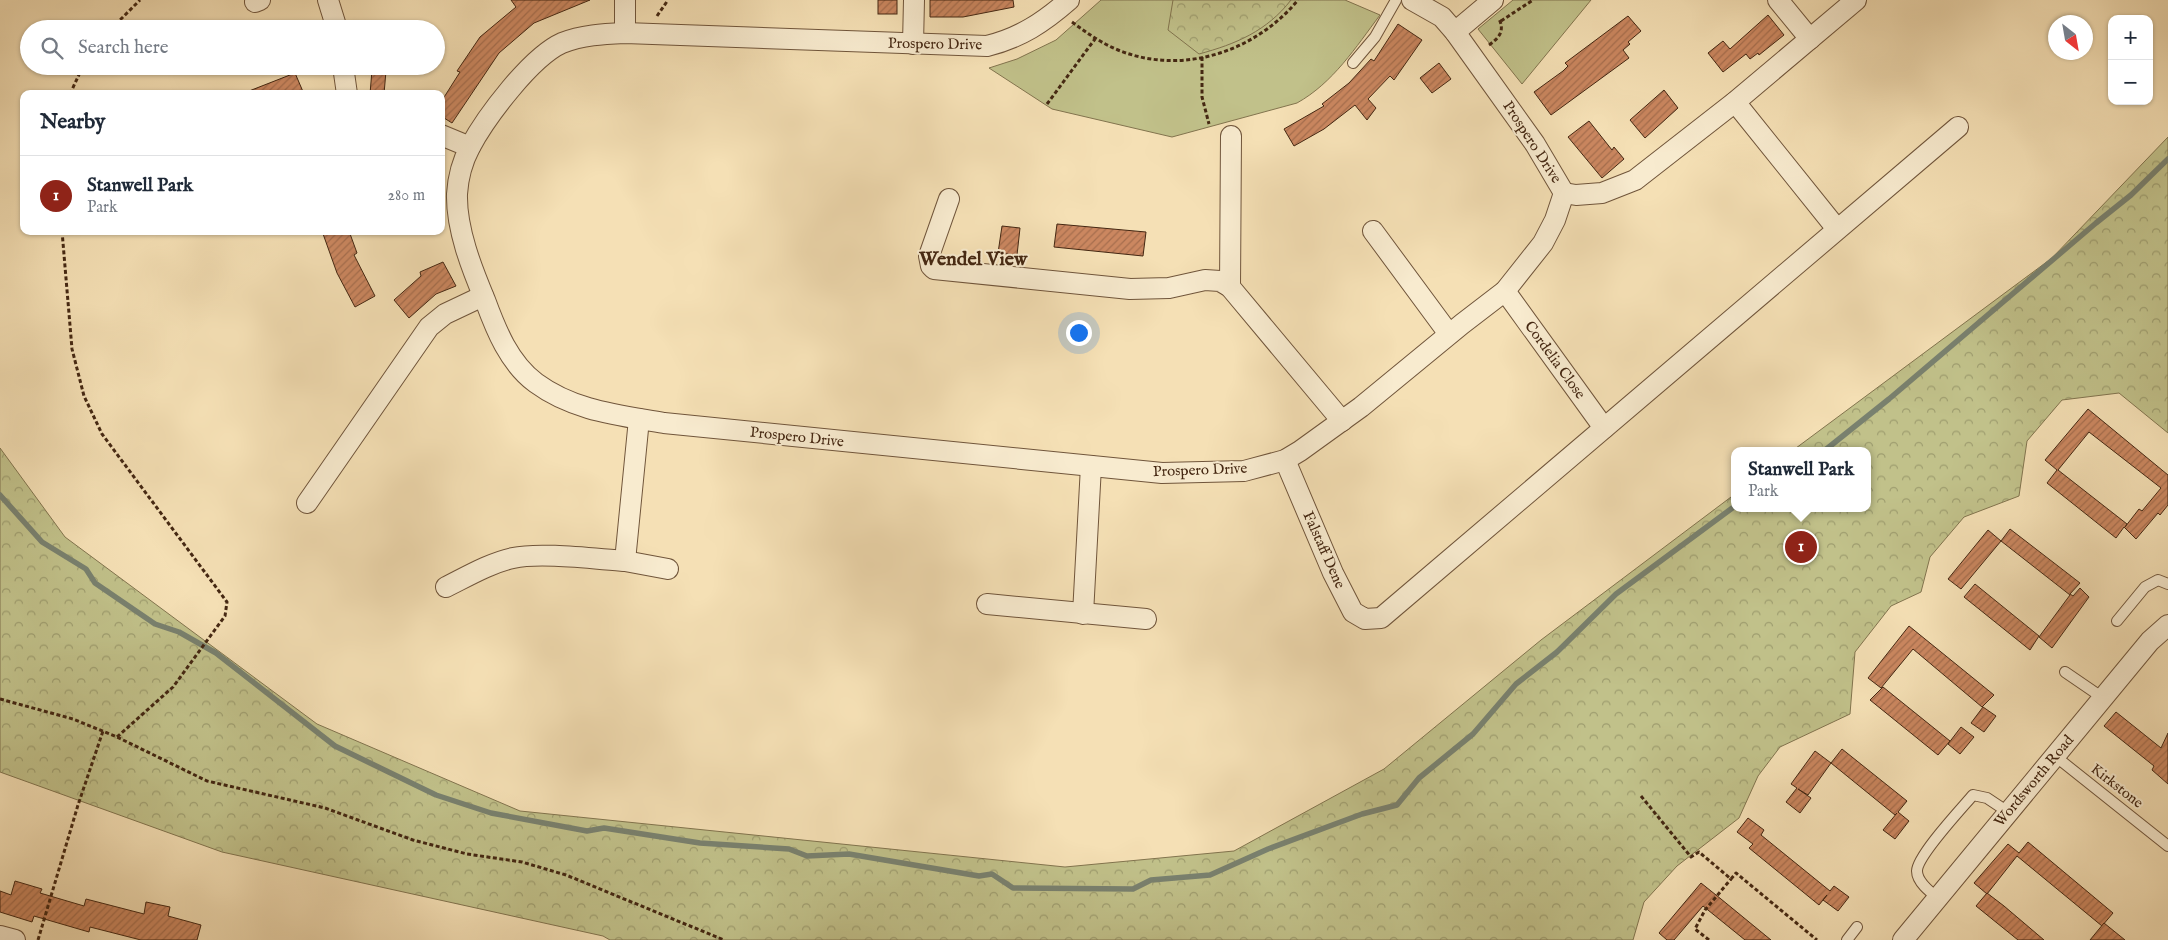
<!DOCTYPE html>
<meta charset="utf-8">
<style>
:root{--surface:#fff;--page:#f2f2f3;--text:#1f2937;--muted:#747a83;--line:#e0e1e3;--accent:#8f2418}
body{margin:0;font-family:"IM FELL English",serif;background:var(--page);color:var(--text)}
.controls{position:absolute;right:15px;top:15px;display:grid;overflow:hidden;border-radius:10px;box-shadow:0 1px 4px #0004}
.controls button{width:45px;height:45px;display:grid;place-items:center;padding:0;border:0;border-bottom:1px solid var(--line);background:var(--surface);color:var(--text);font:25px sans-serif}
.compass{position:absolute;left:2048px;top:15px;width:45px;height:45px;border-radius:50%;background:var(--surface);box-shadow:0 1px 4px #0004;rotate:149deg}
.you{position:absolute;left:1078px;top:332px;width:18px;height:18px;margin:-12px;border:4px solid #fff;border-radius:50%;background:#1a73e8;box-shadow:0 0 0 8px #1a73e833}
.badge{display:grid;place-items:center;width:32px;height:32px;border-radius:50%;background:var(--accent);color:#fff;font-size:16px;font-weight:700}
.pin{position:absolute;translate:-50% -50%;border:2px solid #fff;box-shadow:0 1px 5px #0006}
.popup{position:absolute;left:1731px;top:447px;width:140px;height:65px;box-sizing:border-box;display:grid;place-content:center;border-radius:10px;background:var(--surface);filter:drop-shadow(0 1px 4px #0005);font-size:16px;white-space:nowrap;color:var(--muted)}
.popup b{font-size:19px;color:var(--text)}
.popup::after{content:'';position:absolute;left:50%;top:100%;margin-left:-10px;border:10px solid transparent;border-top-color:var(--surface)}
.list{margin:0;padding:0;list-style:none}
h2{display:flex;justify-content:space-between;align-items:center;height:65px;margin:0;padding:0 20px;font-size:21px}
h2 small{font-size:16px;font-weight:400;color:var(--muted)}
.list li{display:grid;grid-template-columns:32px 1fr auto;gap:15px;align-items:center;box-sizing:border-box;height:80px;padding:0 20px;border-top:1px solid var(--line)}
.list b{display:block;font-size:19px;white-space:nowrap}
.list p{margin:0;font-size:16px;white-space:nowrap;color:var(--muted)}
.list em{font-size:16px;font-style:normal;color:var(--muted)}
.icon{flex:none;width:28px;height:28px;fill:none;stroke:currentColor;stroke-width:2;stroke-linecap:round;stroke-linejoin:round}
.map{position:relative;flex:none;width:2168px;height:940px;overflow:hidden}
.search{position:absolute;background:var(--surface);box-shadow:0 1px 4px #0004;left:20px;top:20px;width:425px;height:55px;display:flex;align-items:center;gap:12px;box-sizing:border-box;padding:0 18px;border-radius:28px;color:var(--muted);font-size:19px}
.panel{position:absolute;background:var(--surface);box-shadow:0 1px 4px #0004;left:20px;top:90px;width:425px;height:145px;border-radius:10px}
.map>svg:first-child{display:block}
</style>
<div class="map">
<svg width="2168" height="940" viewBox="0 0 2168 940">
<defs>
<pattern id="park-crowns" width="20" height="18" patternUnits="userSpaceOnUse" patternTransform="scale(1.25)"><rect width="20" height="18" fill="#c1c18a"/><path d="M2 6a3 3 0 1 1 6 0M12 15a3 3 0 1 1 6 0" fill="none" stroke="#9e9d6f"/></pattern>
<pattern id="building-hatch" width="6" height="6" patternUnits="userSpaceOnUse" patternTransform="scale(1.25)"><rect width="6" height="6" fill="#cb8760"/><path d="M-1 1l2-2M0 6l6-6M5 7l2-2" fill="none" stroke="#a66e4e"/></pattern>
</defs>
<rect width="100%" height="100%" fill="#f5e0b5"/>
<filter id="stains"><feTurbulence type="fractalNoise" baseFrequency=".004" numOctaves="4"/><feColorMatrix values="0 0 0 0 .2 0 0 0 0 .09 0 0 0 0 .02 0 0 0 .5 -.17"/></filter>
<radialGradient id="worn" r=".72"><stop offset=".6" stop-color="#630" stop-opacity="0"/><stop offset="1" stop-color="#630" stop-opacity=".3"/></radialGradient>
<g fill="#c1c18a" stroke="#82744e">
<path d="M1101 0H1345L1380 15C1356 47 1333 83 1297 103L1172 137 1052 109 989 68 1017 59 1056 40Z"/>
<path d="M1513 0H1591L1522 84 1478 29Z"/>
</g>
<g fill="url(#park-crowns)" stroke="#82744e">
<path d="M1173 0H1291C1267 31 1236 44 1199 54L1168 30Z"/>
<path d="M2168 137V433L2119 393 2062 400 2027 441 2019 496 1964 517 1930 557 1921 592 1891 606 1855 652 1850 714 1780 747 1758 776 1739 818 1677 866 1644 902 1633 940H610L603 936 222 852 0 772V448L65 537 317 724 520 811 1065 867 1234 851 1384 769 1541 640 1735 494V508H1867V451H1792L2052 258Z"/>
</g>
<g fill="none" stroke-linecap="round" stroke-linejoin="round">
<g stroke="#79816f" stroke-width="5.5">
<path d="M1824 451 1889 399 2096 223 2131 195 2168 159"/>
<path d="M0 495 42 542 86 569 95 583 155 624 179 632 216 653 335 746 436 795 491 813 587 831 604 828 700 843 789 849 807 856 849 854 979 876 992 874 1013 888 1133 889 1151 880 1210 875 1268 849 1362 814 1397 805 1419 778 1473 734 1516 684 1557 652 1616 594 1735 506"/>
</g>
</g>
<g fill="url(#building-hatch)" stroke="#442712" fill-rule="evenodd">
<path d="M511 0H590L534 23 499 53 452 123 441 116V102L460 72 457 71 480 37 516 7Z"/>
<rect x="878" y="0" width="19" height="14"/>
<path d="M930 0H1013L1014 7 963 17H930Z"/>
<path d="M1768 15 1784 35 1759 55 1758 53 1750 59 1746 54 1723 72 1708 53 1723 41 1730 49Z"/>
<path d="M1628 16 1641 31 1628 42 1630 44 1623 50 1629 58 1551 115 1534 92 1563 71 1568 66 1565 63Z"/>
<path d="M1398 24 1422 40 1394 80 1390 76 1368 99 1376 108 1367 120 1355 105 1324 129 1294 146 1284 129 1324 106 1322 104 1349 83 1371 59 1374 61Z"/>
<path d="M1439 63 1451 79 1432 93 1420 78Z"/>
<path d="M372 70 386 71 384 94H370Z"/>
<path d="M295 73 304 94H244V93Z"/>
<path d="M1664 90 1678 108 1645 138 1630 120Z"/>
<path d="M1589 121 1612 150 1614 147 1624 159 1602 178 1568 137Z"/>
<path d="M1057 224 1146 232 1143 256 1054 247Z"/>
<path d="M1002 226 1020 228 1017 255 998 253Z"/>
<path d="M322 231H349L357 253 354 255 375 296 355 307 337 273Z"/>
<path d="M443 262 456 286 436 294 409 318 394 300 421 276 420 272Z"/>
<path d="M2088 409 2168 475V505L2160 515 2158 513 2136 539 2124 527 2116 538 2047 483 2057 470 2045 460ZM2089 432 2161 488 2142 511 2139 509 2125 527 2127 524 2058 470Z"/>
<path d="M2010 529 2080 583 2070 594 2073 596 2080 588 2089 597 2052 648 2039 637 2070 595 2001 541Z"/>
<path d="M1988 530 2001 541 1961 589 1948 579Z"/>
<path d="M1975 584 2039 636 2030 650 1964 597Z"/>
<path d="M1909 626 1994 695 1982 707 1913 649 1881 688 1868 678Z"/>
<path d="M1883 687 1950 741 1938 755 1870 700Z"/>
<path d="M1983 707 1996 716 1984 732 1971 723Z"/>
<path d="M2116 712 2161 748 2168 733V784L2152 770 2154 766 2104 726Z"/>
<path d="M1961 727 1974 737 1960 754 1948 744Z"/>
<path d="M1842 749 1907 801 1898 812 1909 821 1895 839 1883 830 1897 813 1895 815 1831 763 1808 795 1798 789 1811 798 1800 813 1786 802 1797 788 1791 784 1815 751 1831 763Z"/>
<path d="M1748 818 1764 830 1761 835 1830 891 1834 886 1849 897 1838 911 1823 900 1827 895 1819 905 1749 848 1753 844 1737 832Z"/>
<path d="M2028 842 2113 913 2102 926 2017 856 1987 894 1974 883 2008 844 2019 853Z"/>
<path d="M15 881 42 889 40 893 84 906 86 899 144 914 146 902 170 907 168 916 201 925 197 940H141L90 927 89 932 34 916 32 922 0 912V891L11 895Z"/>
<path d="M1701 883 1721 899 1771 940H1745L1703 906 1674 940H1667L1659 933Z"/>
<path d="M1987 893 2004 906 2044 940H2018L1976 906Z"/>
<path d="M2104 923 2125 940H2090Z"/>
</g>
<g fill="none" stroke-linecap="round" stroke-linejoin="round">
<defs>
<g id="service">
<path d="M1353 63 1375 37 1396 0"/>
<path d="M2117 621 2145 587 2158 580 2168 584"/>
<path d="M2065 672 2103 698"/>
<path d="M2055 756 2168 846"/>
<path d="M1938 898C1930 892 1917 882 1917 871 1917 856 1962 808 1973 795L1987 798 2008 812"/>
<path d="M1847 940 1857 927"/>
</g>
<g id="minor">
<path d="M328 0 337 29"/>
<path d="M1069 0C1044 22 1020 38 987 46L625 33C603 34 582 35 562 43 531 57 486 117 470 147 462 162 458 178 457 194 456 229 472 269 485 300 496 330 509 363 536 383 574 411 619 415 664 423L1162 473 1244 471 1285 460 1300 451 1361 407 1462 324 1505 291 1543 243 1555 220 1564 193 1535 144 1455 32 1442 17 1412 0"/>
<path d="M1778 0 1810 39"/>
<path d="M255 2 260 0"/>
<path d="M1455 32 1493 0"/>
<path d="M625 33V0"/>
<path d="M913 44 914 0"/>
<path d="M343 66 347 94"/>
<path d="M1735 102 1837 229"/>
<path d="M441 135 470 147"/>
<path d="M1564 193 1576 195 1602 193 1635 180 1735 102 1856 0"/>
<path d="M949 199 929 256 931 266 934 269 1130 289 1169 288 1205 280 1220 281 1230 287 1342 421"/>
<path d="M1373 231 1449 334"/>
<path d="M1230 287 1231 136"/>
<path d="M1505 291 1604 428"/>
<path d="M1285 460 1333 573 1353 612 1365 619 1381 618 1958 127"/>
<path d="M307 503 429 327 445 314 483 296"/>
<path d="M625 561 668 569"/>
<path d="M446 587C468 576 490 563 513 558 540 552 595 559 625 561L639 419"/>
<path d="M987 604 1146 619"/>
<path d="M1083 614 1091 466"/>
<path d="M0 936 15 940"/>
<path d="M1903 940 2150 641 2168 625"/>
</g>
</defs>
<use href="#service" stroke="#70553b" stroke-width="12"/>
<use href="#minor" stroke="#70553b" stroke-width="22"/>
<g stroke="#442712" stroke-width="3" stroke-dasharray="4 2.5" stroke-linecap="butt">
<path d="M657 16 668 0"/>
<path d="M1501 21 1533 0"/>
<path d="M1072 22C1087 33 1101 43 1118 50 1182 76 1255 52 1298 0"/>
<path d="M111 29 140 0"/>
<path d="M1489 45C1499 38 1505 31 1499 19"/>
<path d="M1202 57V97L1209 124"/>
<path d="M70 94 83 66"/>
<path d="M1047 104 1095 39"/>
<path d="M62 231 72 349 84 396 102 434 227 602 225 616 173 687 117 737"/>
<path d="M0 699 73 719 117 737 207 781 325 808 413 840 467 854 522 862 566 875 724 940"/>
<path d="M1641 796 1691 857 1699 852 1731 879 1736 873 1817 940"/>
<path d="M38 940 78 805 103 731"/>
<path d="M1709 940 1695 929 1705 910 1731 879"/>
</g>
<use href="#service" stroke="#f8ebcf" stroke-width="10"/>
<use href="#minor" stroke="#f8ebcf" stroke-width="20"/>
</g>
<g text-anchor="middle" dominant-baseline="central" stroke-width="4" stroke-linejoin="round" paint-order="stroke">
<g font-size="15" fill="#442712" stroke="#f8ebcf">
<text transform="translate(935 44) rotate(1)">Prospero Drive</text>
<text transform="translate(1532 142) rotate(57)">Prospero Drive</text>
<text transform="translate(1555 360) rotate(54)">Cordelia Close</text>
<text transform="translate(797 437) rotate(6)">Prospero Drive</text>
<text transform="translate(1200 470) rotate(-2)">Prospero Drive</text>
<text transform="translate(1324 550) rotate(66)">Falstaff Dene</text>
<text transform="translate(2034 781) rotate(-50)">Wordsworth Road</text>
<text transform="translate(2117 786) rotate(38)">Kirkstone</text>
</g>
<g font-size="20" font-weight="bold" fill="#442712" stroke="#f8ebcf">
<text x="973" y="259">Wendel View</text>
</g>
</g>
<rect width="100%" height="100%" filter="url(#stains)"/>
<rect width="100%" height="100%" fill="url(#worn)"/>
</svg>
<div class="controls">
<button>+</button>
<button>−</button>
</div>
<svg class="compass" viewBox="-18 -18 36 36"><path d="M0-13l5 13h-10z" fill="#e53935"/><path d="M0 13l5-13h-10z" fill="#747a83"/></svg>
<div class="you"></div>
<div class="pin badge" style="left:1801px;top:547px">1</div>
<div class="popup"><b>Stanwell Park</b>Park</div>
<div class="search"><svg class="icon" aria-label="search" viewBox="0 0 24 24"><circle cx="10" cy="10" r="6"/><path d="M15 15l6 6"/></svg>Search here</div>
<section class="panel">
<h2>Nearby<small></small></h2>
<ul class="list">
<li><span class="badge">1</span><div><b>Stanwell Park</b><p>Park</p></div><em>280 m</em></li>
</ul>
</section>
</div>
